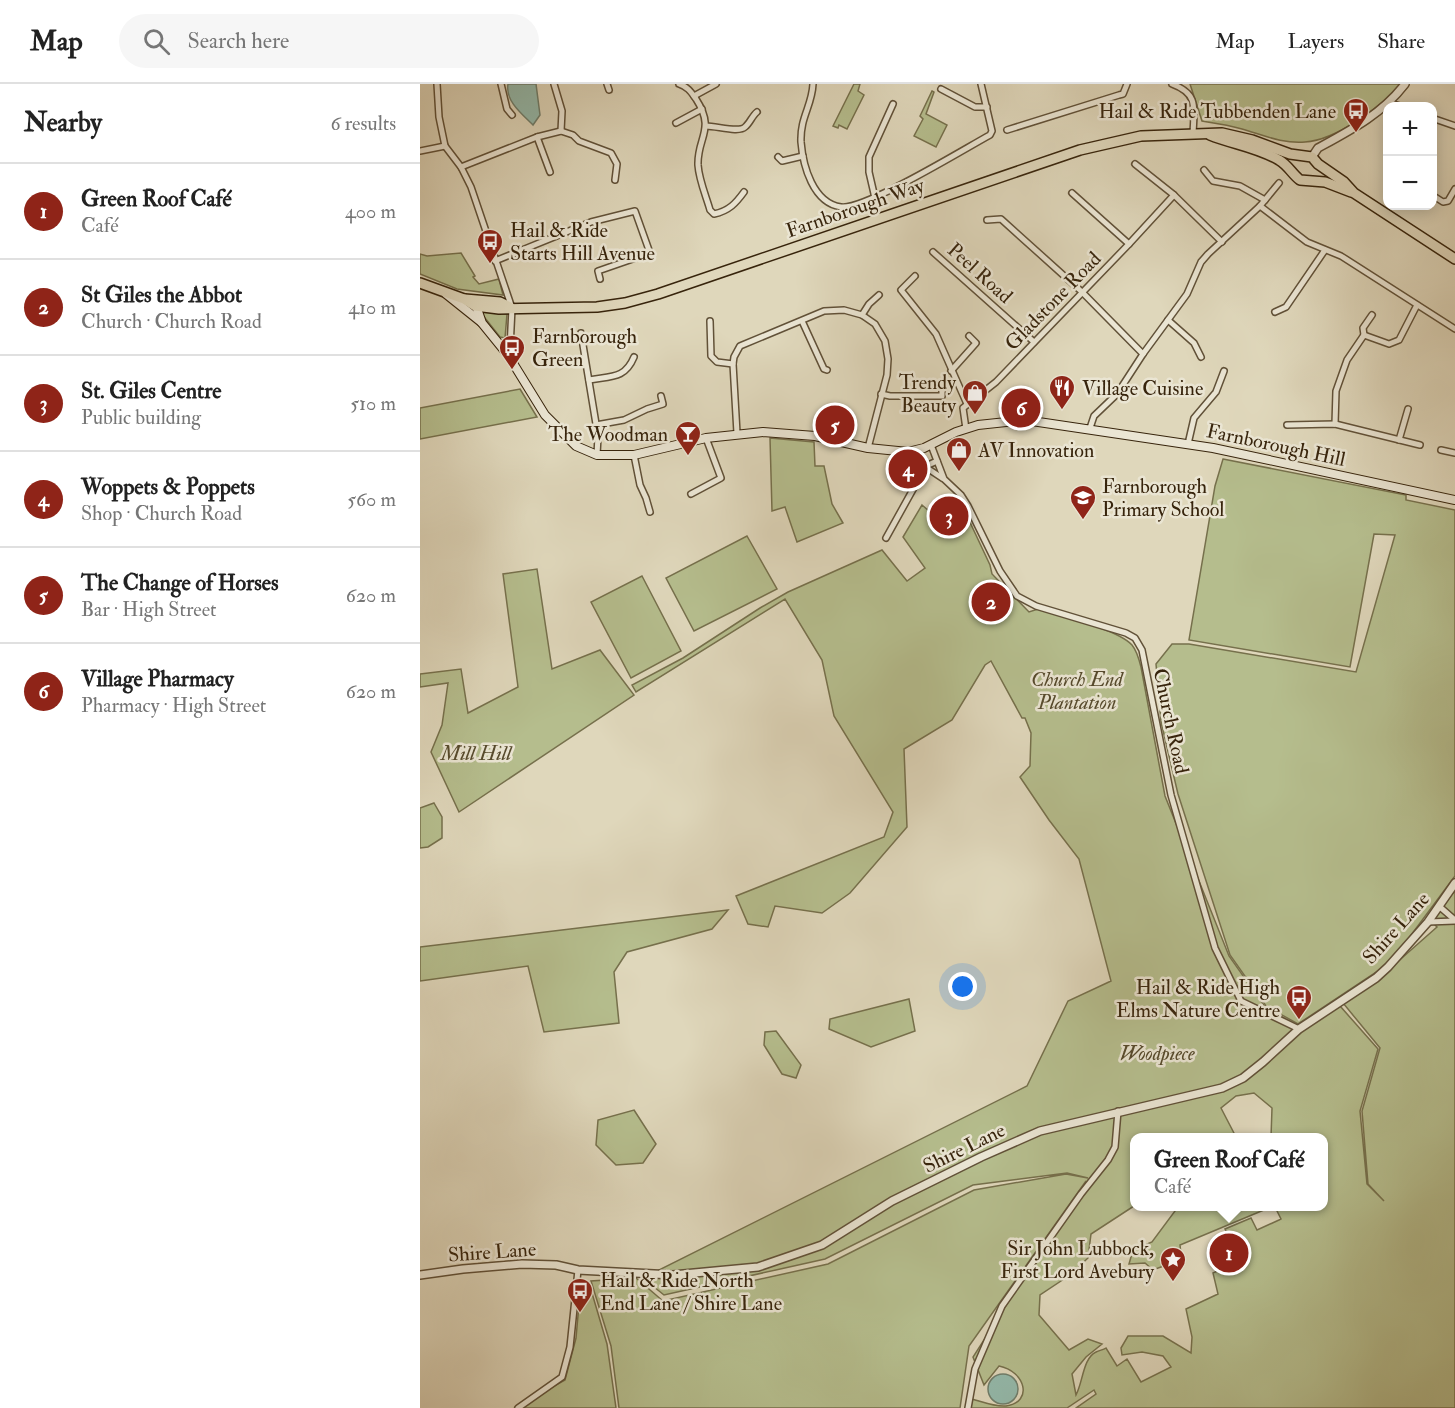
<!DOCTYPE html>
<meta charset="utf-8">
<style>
:root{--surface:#fff;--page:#f6f6f6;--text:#222;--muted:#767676;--line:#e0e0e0;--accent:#8f2418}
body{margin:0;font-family:"IM FELL Double Pica",serif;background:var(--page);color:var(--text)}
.controls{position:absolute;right:18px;top:18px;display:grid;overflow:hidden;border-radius:12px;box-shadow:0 3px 15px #0003}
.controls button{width:54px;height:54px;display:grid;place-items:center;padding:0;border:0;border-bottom:2px solid var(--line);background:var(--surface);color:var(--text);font:30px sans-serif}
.you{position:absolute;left:543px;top:903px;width:21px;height:21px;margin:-15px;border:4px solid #fff;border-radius:50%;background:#1a73e8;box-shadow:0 0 0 9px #1a73e833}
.badge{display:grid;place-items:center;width:39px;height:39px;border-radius:50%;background:var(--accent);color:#fff;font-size:20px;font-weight:700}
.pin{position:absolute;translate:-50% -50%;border:3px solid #fff;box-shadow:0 2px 6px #0006}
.popup{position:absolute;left:710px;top:1049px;width:198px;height:78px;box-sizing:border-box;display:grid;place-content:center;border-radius:12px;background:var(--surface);filter:drop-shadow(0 2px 4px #0005);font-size:20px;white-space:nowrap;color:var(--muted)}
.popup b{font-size:22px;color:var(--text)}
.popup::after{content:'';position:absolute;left:50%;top:100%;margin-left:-12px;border:12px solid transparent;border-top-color:var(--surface)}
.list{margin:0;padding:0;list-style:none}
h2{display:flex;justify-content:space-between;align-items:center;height:78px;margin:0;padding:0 24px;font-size:26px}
h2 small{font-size:20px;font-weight:400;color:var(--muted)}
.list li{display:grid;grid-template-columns:39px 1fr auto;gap:18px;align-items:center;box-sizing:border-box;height:96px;padding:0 24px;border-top:2px solid var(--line)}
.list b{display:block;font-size:22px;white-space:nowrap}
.list p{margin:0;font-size:20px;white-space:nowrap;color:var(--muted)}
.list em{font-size:20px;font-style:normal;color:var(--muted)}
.icon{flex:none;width:33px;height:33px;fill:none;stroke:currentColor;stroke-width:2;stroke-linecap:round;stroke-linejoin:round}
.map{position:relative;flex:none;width:1035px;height:1324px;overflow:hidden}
header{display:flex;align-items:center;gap:36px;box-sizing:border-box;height:84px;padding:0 30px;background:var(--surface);border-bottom:2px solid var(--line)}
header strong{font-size:28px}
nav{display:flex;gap:33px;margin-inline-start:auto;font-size:21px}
.search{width:420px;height:54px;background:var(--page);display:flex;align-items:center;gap:15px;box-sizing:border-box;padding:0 21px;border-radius:33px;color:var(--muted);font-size:22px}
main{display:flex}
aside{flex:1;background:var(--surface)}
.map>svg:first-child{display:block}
</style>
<header>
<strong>Map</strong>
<div class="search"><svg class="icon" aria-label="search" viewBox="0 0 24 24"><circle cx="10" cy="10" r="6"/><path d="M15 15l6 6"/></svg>Search here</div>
<nav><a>Map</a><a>Layers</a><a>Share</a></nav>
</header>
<main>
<aside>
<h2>Nearby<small>6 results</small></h2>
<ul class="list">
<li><span class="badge">1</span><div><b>Green Roof Café</b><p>Café</p></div><em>400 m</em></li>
<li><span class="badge">2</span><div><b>St Giles the Abbot</b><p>Church · Church Road</p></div><em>410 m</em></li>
<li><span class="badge">3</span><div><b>St. Giles Centre</b><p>Public building</p></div><em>510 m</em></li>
<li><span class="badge">4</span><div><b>Woppets &amp; Poppets</b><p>Shop · Church Road</p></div><em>560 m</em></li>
<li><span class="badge">5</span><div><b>The Change of Horses</b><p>Bar · High Street</p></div><em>620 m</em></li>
<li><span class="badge">6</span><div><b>Village Pharmacy</b><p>Pharmacy · High Street</p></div><em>620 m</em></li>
</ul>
</aside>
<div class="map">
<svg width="1035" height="1324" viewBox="0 0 1035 1324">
<rect width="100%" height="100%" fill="#dfd7bb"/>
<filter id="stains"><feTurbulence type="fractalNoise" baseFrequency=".00333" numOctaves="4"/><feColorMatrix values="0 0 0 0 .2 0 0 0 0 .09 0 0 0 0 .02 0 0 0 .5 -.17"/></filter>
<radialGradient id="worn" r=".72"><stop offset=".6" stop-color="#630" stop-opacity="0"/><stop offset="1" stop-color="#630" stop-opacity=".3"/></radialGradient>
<g fill="#b5bd8d" stroke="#76704c" stroke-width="1.5" fill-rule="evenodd">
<path d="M434 0H440L438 7 444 11 427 45 419 41 418 44 413 42Z"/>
<path d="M770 0H983C960 22 918 56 885 58 863 60 843 51 822 45 809 41 795 39 782 37Z"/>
<path d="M512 7 514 8 506 30 527 41 516 63 494 52 503 35 500 32Z"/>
<path d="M41 169 55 192 53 193 59 200 79 195 83 211 37 205 0 190V170L7 172Z"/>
<path d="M62 226 87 230 85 254 80 253 61 229Z"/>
<path d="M100 305 117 333 0 355V324Z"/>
<path d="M350 354 394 358 395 382H404L412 420 423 439 377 458 365 423 352 427Z"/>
<path d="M803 375 986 411V416L1035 426V792L980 866 961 885 878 940 846 922 810 871 758 710 741 638 736 580 752 560H769L936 588 975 451 954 450 930 583 769 556 795 402Z"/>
<path d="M502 421 523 439 544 429 547 432 570 481 572 490 609 528 618 525C640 532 697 545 712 561 717 567 719 575 721 583L745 712 809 872 845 923 878 942 920 922 958 965 940 1027 947 1100 964 1117 948 1100 942 1027 960 964 923 919 957 896 1017 843 1012 838 1035 806V1324H656L676 1310 674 1306 647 1324H551L552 1315C563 1318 575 1323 586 1322 614 1318 605 1287 579 1282L564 1301 553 1273 666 1097 549 1262 540 1324H199L191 1262 171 1197 216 1194 243 1217 408 1180 554 1106 646 1090 668 1094 647 1089 553 1101 405 1175 244 1211 223 1194 607 1002 648 917 691 897 659 775 629 736 600 693 610 682 611 649 605 634H602L571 577 565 581 532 636 484 665 487 743 430 809 402 829 355 822 348 843 328 840 316 812 464 753 473 728 414 632 402 576 365 515 216 608 212 601 263 574 340 524 368 508 462 466 487 497 505 484 483 453ZM834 1009 852 1024 851 1053 904 1054V1122L855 1123 861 1135 859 1136 837 1146 831 1134 805 1145 820 1177 793 1189 798 1210 766 1225 772 1253 771 1269 743 1252H708L701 1264 702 1271 722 1268 743 1272 751 1283 721 1298 707 1275 697 1282 686 1264C683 1266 680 1266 676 1268 663 1274 663 1298 656 1311L652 1290 666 1273 682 1260 668 1255 649 1266 619 1231 620 1211 650 1191 668 1174 671 1150 714 1122V1054L816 1053 801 1024 816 1012Z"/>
<path d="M327 452 357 505 274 547 246 494Z"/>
<path d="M117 485 132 585 180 566 214 611 39 728 11 668 22 641 28 599 0 603V590L41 585 48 629 98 603 83 490Z"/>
<path d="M222 492 261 567 211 594 171 518Z"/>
<path d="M14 719 22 733V754L8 763 0 764V724Z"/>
<path d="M308 826 292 845 207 868 194 888 199 939 124 948 108 882 0 897V863Z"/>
<path d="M489 915 495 947 451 963 409 945 410 935Z"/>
<path d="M356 947 381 981 376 994 362 990 344 961 345 948Z"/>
<path d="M214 1026 236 1060 223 1079 196 1081 176 1061 178 1036Z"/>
<path d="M758 1123V1122L851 1123 760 1161 761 1170 749 1180 733 1186 725 1179 709 1180 713 1166 732 1158Z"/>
<path d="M169 1199 187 1260 196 1324H95L145 1296 156 1254 160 1209Z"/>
</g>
<g fill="#94baac" stroke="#6f7e6c" stroke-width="1.5">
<path d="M88 0H116L120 31 113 41C102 30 85 17 88 0Z"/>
<circle cx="583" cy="1305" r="15"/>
</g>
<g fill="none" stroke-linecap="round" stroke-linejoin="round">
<defs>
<g id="minor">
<path d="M17 0 19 33 25 62 41 83 51 103 92 224 90 264 88 271"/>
<path d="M81 0 87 25 92 31"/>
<path d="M134 0 142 27 141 47"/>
<path d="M187 0 189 6"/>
<path d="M259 0C268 3 271 8 276 15 296 46 277 53 278 81 279 96 286 112 290 126L294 130C309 127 316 119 324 108"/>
<path d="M393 0C392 22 380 33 381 58 383 82 393 119 421 123 445 126 544 65 570 51L572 47 561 0"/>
<path d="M752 0C779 10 774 24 773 50"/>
<path d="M521 5 555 23H567"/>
<path d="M274 12 296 0"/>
<path d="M970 19 980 22"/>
<path d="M1012 34 1035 42"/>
<path d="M256 39 282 25"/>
<path d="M286 42C297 42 319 49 325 43 330 39 332 32 337 28"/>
<path d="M587 46 699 11 703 10 707 0"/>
<path d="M117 53 130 88"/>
<path d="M0 67 25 62"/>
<path d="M358 73 362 77 383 72"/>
<path d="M715 80 754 111 802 158"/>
<path d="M41 83 117 53 141 47 153 51 159 57 191 69 197 80 195 96"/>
<path d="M784 86 793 97 820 102 845 116"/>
<path d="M652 109 709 160"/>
<path d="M1012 111 1023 118 1028 117 1035 105"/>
<path d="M455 114 449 88V73L473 20"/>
<path d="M840 122 887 158 921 172 1035 245"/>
<path d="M567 136 581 135 662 208 723 270"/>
<path d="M513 168 614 258"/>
<path d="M75 177 171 138 215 127 230 169 178 187 180 195"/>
<path d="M495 192 481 206 516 250 547 320"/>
<path d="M855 228 866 223 905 166"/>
<path d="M442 231 449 220 459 211"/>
<path d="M748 236 774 259 781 273"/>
<path d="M290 237 291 272 297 278 313 280"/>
<path d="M382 237 404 285 407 286"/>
<path d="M161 249 178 352 177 371"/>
<path d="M944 251 943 244 952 231"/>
<path d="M531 287 556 259 549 252"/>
<path d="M169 296C191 292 205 295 214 273"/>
<path d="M461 310 470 312H522V308"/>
<path d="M915 340 916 307 927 276 944 251 969 260 979 256 997 221"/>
<path d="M176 341 204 336 227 325 243 320 241 312"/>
<path d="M867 341 915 340 1000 361"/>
<path d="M670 344 674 332 697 310 723 270 767 210 781 178 788 170 840 122 859 99"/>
<path d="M546 345 543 324 576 298 709 160 754 111"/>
<path d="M317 349 313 280 314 273 320 262 404 227 424 226 442 231 455 240 465 257 468 275 467 291 448 364"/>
<path d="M979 356 988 325"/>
<path d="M768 360 774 334 796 308 804 287"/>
<path d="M511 361 524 395 541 411 548 422 580 487 597 512 616 522 706 549 715 554 722 566 751 711 795 864 821 917 879 945"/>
<path d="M1021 366 1035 369"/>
<path d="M488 368 492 374 522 394"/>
<path d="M214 371 220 401 226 414 230 428"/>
<path d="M271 410 301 394 286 354"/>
<path d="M466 454 506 382 517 377"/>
<path d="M1020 823 1035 836"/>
<path d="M1008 838 1035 837"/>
<path d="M98 1324 142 1293 150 1263 158 1186"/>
<path d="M548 1324 555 1285 582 1222 661 1110 688 1076 695 1063 698 1027"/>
</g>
<g id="tertiary">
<path d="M892 73 898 64C931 46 962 30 985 0"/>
<path d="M0 1191 43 1185 102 1180 136 1181 158 1186 253 1191 338 1183 402 1161 472 1117 561 1073 620 1047 802 1004 823 994 843 978 879 945 956 894 968 883 1008 838 1035 799"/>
</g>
<g id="secondary">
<path d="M26 210 61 238"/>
<path d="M55 219 62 239 88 271 125 331 156 362 177 371H214L286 354 343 348 395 352 448 364 488 368 504 364 536 348 558 341 605 336 793 364 1035 416"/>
</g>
<g id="trunk">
<path d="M790 51C812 60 837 63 859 76 868 81 872 90 880 96L905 98 931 108"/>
<path d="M0 199 44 215 55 222 79 225 177 223 205 219 238 210 660 66 721 52 802 49 832 56 870 70 892 73 898 80 924 98 934 109 1035 175"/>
<path d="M45 215 80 218 90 223"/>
</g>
</defs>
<use href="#minor" stroke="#615138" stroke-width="8"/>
<use href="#tertiary" stroke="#615138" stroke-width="10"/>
<use href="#secondary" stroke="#37240c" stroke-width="10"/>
<use href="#trunk" stroke="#37240c" stroke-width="12"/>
<use href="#minor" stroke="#eae5d3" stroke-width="5"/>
<use href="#tertiary" stroke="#eae5d3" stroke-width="7"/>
<use href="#secondary" stroke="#eae5d3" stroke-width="8"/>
<use href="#trunk" stroke="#dfd7bb" stroke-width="9"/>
</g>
<defs>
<symbol id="bus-pin" viewBox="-11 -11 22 30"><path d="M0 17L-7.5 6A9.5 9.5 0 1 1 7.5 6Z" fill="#8f2418" stroke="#eae5d3"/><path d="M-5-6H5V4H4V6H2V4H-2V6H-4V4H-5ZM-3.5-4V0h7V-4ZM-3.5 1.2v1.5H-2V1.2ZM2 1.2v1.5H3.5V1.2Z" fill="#fff"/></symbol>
<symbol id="restaurant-pin" viewBox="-11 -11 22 30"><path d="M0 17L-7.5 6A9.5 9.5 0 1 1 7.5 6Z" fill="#8f2418" stroke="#eae5d3"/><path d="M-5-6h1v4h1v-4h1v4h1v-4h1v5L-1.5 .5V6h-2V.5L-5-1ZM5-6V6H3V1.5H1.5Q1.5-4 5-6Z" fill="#fff"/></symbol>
<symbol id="shop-pin" viewBox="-11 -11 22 30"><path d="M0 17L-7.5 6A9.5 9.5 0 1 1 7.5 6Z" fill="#8f2418" stroke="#eae5d3"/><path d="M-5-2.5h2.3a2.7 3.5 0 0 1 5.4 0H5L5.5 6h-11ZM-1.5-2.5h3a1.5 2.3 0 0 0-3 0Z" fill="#fff"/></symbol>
<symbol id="bar-pin" viewBox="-11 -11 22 30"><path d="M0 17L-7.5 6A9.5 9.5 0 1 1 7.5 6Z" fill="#8f2418" stroke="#eae5d3"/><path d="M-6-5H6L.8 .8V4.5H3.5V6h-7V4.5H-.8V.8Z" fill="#fff"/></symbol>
<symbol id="school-pin" viewBox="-11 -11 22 30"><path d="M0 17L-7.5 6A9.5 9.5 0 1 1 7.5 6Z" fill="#8f2418" stroke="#eae5d3"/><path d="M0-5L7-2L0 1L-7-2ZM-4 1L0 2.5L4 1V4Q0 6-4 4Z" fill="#fff"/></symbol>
<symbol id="sight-pin" viewBox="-11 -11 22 30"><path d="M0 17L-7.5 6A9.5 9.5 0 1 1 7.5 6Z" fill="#8f2418" stroke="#eae5d3"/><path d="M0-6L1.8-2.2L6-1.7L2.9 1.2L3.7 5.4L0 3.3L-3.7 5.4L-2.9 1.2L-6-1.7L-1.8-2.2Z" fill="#fff"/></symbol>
</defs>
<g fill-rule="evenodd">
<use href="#bus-pin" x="921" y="12" width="30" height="40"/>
<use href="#bus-pin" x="55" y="143" width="30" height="40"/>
<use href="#bus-pin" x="77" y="249" width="30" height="40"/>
<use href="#restaurant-pin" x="627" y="289" width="30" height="40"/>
<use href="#shop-pin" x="540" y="294" width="30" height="40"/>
<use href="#bar-pin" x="253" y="335" width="30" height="40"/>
<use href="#shop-pin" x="524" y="351" width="30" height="40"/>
<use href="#school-pin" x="648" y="399" width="30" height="40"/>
<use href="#bus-pin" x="864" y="899" width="30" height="40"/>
<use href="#sight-pin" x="738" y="1161" width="30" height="40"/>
<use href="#bus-pin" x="145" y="1192" width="30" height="40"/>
</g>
<g text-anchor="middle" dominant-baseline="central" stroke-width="5" stroke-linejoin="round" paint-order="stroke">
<g font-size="20" fill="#37240c" stroke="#eae5d3" text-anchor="start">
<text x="916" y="27" text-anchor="end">Hail &amp; Ride Tubbenden Lane</text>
<text x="90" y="146">Hail &amp; Ride<tspan x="90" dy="23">Starts Hill Avenue</tspan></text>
<text x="112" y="252">Farnborough<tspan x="112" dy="23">Green</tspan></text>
<text x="536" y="298" text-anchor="end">Trendy<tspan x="536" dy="23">Beauty</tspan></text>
<text x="662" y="304">Village Cuisine</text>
<text x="248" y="350" text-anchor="end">The Woodman</text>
<text x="558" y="366">AV Innovation</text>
<text x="682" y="402">Farnborough<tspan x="682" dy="23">Primary School</tspan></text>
<text x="860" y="903" text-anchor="end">Hail &amp; Ride High<tspan x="860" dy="23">Elms Nature Centre</tspan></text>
<text x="734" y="1164" text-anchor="end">Sir John Lubbock,<tspan x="734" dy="23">First Lord Avebury</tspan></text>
<text x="180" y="1196">Hail &amp; Ride North<tspan x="180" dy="23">End Lane / Shire Lane</tspan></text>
</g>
<g font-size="20" fill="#37240c" stroke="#eae5d3">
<text transform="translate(435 124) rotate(-19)">Farnborough Way</text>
<text transform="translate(560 189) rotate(42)">Peel Road</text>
<text transform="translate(633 217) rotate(-46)">Gladstone Road</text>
<text transform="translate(856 361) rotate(12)">Farnborough Hill</text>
<text transform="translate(751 637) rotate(78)">Church Road</text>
<text transform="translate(976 844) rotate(-48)">Shire Lane</text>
<text transform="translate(544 1064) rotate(-26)">Shire Lane</text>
<text transform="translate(72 1168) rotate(-4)">Shire Lane</text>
</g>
<g font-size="20" font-style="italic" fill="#564a2c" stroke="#eae5d3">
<text x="657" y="595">Church End<tspan x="657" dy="23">Plantation</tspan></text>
<text x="56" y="669">Mill Hill</text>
<text x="737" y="969">Woodpiece</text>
</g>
</g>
<rect width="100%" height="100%" filter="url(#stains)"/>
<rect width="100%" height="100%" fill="url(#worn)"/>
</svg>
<div class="controls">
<button>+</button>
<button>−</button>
</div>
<div class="you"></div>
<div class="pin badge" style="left:809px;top:1169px">1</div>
<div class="popup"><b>Green Roof Café</b>Café</div>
<div class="pin badge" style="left:571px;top:518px">2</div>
<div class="pin badge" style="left:529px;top:432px">3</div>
<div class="pin badge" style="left:488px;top:385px">4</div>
<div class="pin badge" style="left:415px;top:341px">5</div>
<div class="pin badge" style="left:601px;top:324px">6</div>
</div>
</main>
